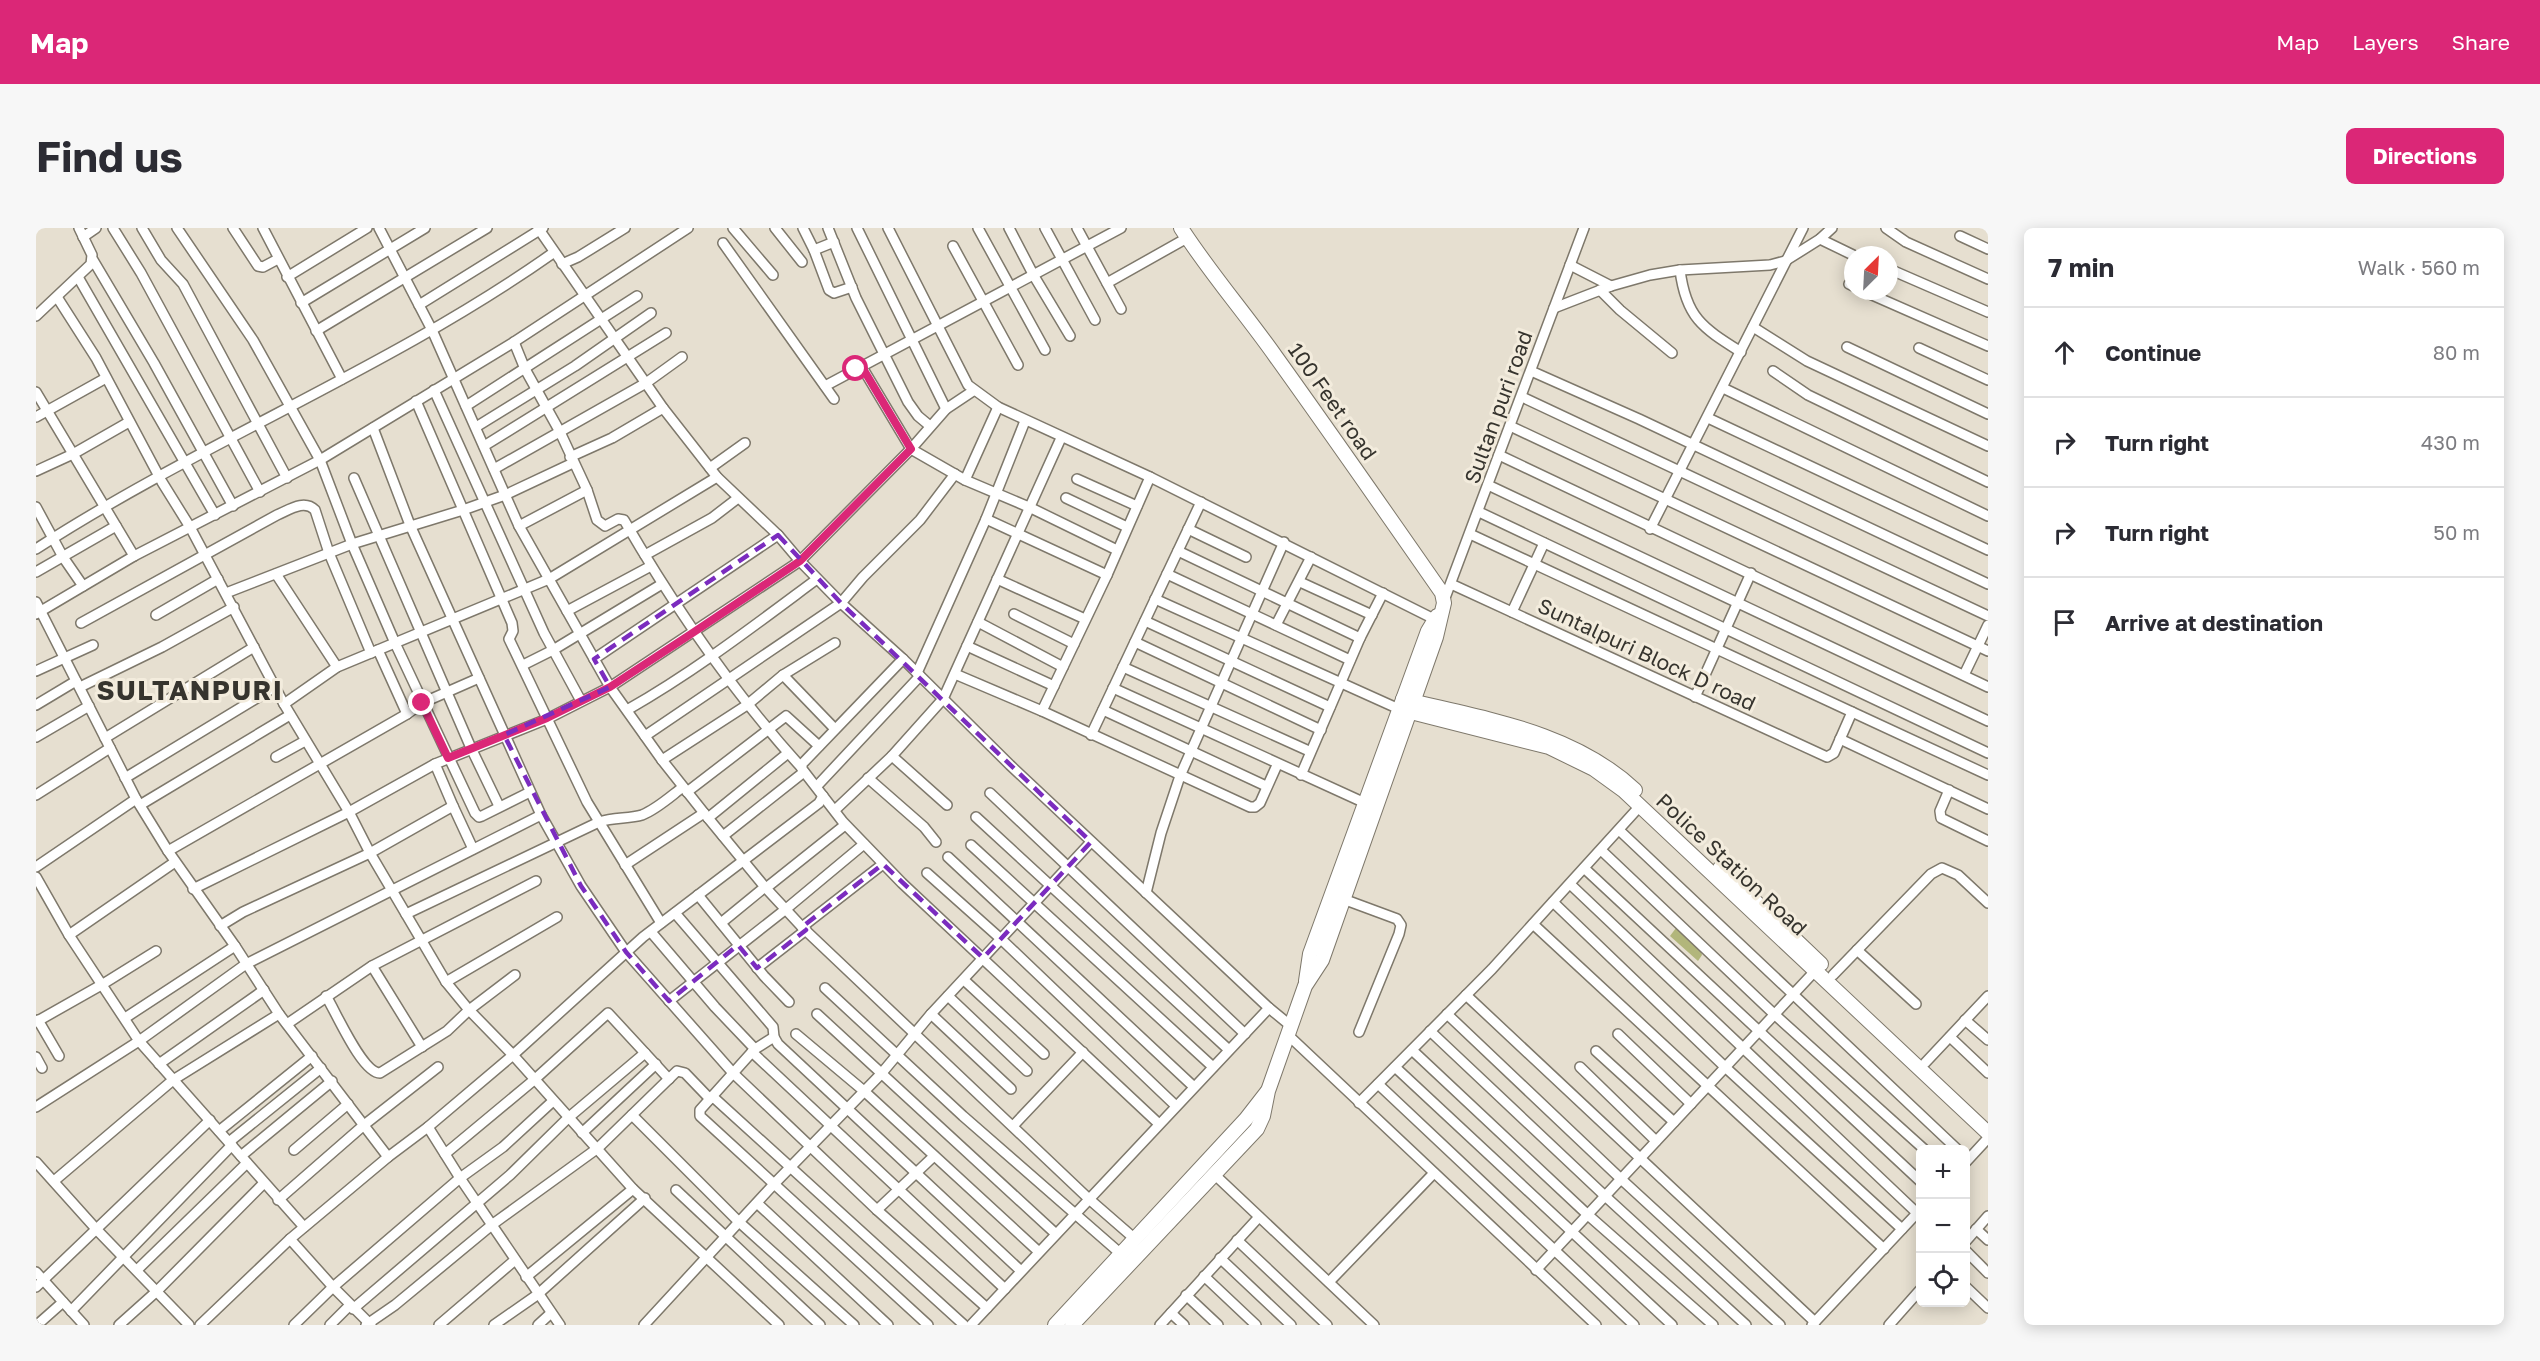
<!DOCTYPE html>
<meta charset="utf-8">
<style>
:root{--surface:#fff;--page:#f7f7f7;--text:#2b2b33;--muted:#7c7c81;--line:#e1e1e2;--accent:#db2777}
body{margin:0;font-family:"Golos Text",sans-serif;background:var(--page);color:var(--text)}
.controls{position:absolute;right:18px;bottom:18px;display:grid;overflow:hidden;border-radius:9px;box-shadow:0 3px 15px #0003}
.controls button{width:54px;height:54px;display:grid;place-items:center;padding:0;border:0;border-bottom:2px solid var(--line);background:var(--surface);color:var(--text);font:30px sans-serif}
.compass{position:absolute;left:1808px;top:18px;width:54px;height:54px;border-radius:50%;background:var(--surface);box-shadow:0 3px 15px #0003;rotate:24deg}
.stop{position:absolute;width:18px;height:18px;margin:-14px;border:4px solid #db2777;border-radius:50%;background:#fff}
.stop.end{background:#db2777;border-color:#fff;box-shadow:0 2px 6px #0008}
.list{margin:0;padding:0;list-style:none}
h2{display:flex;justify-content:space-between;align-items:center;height:78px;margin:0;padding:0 24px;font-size:26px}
h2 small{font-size:20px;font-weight:400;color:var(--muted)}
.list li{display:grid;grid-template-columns:39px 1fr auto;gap:18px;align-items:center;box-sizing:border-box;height:90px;padding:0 24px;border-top:2px solid var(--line)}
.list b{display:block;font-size:22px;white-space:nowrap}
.list em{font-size:20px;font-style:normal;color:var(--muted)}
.icon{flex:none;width:33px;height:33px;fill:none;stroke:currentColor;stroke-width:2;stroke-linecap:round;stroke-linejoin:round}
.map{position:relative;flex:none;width:1952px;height:1097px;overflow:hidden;border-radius:9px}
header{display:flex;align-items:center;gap:36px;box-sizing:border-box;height:84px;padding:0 30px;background:var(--accent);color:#fff}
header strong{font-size:28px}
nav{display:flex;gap:33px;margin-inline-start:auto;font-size:21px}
.intro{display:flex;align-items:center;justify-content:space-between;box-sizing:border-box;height:144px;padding:0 36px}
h1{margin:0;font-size:42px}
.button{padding:15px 27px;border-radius:9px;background:var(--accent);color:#fff;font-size:21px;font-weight:700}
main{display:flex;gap:36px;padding:0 36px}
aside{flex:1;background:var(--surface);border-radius:9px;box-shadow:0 3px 15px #0003}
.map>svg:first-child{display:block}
</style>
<header>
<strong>Map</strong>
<nav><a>Map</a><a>Layers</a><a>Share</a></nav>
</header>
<div class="intro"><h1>Find us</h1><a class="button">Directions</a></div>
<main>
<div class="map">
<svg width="1952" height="1097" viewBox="0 0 1952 1097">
<rect width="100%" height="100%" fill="#e6dfd0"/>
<path fill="#b2b67b" d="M1643 696 1665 723 1666 727 1662 733 1634 708Z"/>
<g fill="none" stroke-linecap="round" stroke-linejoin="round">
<defs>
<g id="street">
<path d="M77 0 105 45 224 264"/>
<path d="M106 0 125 32 147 56 251 250"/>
<path d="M141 0 217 112 284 232 316 316 359 415 439 585 443 589 446 588 494 564"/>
<path d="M197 0 222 38 227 39 242 31"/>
<path d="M227 0 306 151"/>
<path d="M343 0 396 102 483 298 574 459 626 532 668 585 728 658 766 699 1053 971 1099 1011"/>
<path d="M502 0 627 180 681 249 742 307 764 333 805 375 867 431 974 537 1233 780 1255 798"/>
<path d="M697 0 737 47"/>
<path d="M739 0 766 34"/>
<path d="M767 0 778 22 793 62 798 65 816 59"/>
<path d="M792 0 820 70 872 174 882 188 894 198"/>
<path d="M821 0 910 181"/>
<path d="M852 0 932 157 962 179 1114 249 1404 394"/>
<path d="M942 0 1009 122"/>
<path d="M973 0 998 48 1034 108"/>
<path d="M1009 0 1059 92"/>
<path d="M1041 0 1085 81"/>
<path d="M1850 0 1870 14 1952 51"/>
<path d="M1924 8 1952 21"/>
<path d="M47 9 60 0"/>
<path d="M1784 11 1817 27"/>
<path d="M687 15 798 171"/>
<path d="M917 18 982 137"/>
<path d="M778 22 798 14"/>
<path d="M57 32 118 135 197 278"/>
<path d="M526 36 542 29 589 0"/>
<path d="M1534 37 1575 58"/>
<path d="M1853 41 1952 84"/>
<path d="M1644 42C1650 90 1667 100 1705 124"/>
<path d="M42 49 179 287"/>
<path d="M251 49 331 0"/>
<path d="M1071 55 1151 10"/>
<path d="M1813 56 1817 58"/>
<path d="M1564 62 1584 82 1636 125"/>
<path d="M1827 63 1952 118"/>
<path d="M21 69 60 130 126 254 154 299 248 476 313 584 334 625 410 754 433 782 477 827 597 961 743 1097"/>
<path d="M265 75 389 0"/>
<path d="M383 77 507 0"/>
<path d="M1518 80 1575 58 1614 47 1644 42 1734 37 1749 33 1784 11 1796 0"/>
<path d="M0 88 55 36 56 27 43 0"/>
<path d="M1717 99 1771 133 1952 218"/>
<path d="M280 103 451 0"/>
<path d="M478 114 489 141 524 204 551 262 561 292 569 298 582 291 588 292C639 380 697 464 765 539"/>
<path d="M1811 119 1952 186"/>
<path d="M1883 120 1952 152"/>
<path d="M826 139 875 221 929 252 995 280 1081 322"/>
<path d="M1495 143 1603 191 1952 356"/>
<path d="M1737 143 1772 167 1952 254"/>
<path d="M789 158 1085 0"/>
<path d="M1687 160 1952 288"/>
<path d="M398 162 508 405 545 473"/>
<path d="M0 164 98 328"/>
<path d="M1486 169 1952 388"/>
<path d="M380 173 476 395 477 403 473 411 551 574 625 695"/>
<path d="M430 178 601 68"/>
<path d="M0 189 70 150"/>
<path d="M1672 190 1952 322"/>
<path d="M1474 198 1952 423"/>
<path d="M440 199 539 138 615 85"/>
<path d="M337 200 374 297 505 587 545 658 590 724 697 845 841 982 951 1080"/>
<path d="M448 218 630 105"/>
<path d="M1463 227 1952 459"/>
<path d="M534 229 576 210 627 180"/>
<path d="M674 240 709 215"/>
<path d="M458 241 610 155 646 129"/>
<path d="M0 243 37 226 93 194"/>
<path d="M318 250 435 520 463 578"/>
<path d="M1041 251 1101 278"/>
<path d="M929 252 962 179"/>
<path d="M1452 257 1952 493"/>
<path d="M1030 270 1091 299"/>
<path d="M0 279 27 329 47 358"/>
<path d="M1443 284 1952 525"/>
<path d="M950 291 1071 347"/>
<path d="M483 298 551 262"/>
<path d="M1152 301 1210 329"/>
<path d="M1614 301 1767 0"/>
<path d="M0 321C167 213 354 140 517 25"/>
<path d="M1142 323 1324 410"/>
<path d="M609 327 676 290 702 270"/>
<path d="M0 344 80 298"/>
<path d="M240 346 301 439"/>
<path d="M1131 346 1314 432"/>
<path d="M961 351 1049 391"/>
<path d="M1264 354 1336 387"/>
<path d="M1415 356 1791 529 1798 525 1816 484 1434 306"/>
<path d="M190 365 316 316 427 282 469 267 537 235"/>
<path d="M1409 370 1548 0"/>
<path d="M1119 371 1363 481"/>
<path d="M0 374 100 571 132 623 199 718 243 786 352 929"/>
<path d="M531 383 615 338"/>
<path d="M1476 384 1508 315"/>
<path d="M0 386 98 328 284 232 478 114 652 0"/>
<path d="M978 386 1038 416"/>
<path d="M120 387 182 351"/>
<path d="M1109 393 1294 479"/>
<path d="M942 394 1027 439"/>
<path d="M45 395 241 287C253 282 268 271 279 282L293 325 335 425"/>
<path d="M1240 397 1275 329"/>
<path d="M1099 414 1285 502"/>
<path d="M931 418 1018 458"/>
<path d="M342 422 371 486"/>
<path d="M558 431 742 307"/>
<path d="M867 431 766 536V541L807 594 866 655 1123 896"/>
<path d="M487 437 517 422 626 356"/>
<path d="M1087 439 1273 523"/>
<path d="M0 443 57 417"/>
<path d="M881 445 950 291 989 193"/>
<path d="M919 446 1006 483 1214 579H1219L1224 575 1241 537"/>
<path d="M747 447 799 501"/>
<path d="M1928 447 1952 397"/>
<path d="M44 459 126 419 198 379"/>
<path d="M1077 460 1329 575"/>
<path d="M1659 469 1715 345"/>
<path d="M248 476 301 439 513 351 681 249"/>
<path d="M0 477 40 453"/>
<path d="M591 482C658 444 719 397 781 351"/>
<path d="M1067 482 1230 558"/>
<path d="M1006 483 1071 347 1114 249"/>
<path d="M1816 484 1952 547"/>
<path d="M1055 507 1165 274"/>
<path d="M609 508 805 375 827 349 884 292 919 246"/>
<path d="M0 509 53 478"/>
<path d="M69 510 218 419"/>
<path d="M1804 511 1952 581"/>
<path d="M856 528 911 577"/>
<path d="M240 529 269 513"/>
<path d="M626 532 711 477 747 447 799 415"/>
<path d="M1265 547 1324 410 1347 365"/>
<path d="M89 550 239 459"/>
<path d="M832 550 888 599 900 614"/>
<path d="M781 558 884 448"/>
<path d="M1913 562 1904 583 1905 590 1952 613"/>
<path d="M651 564 750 488 783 518"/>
<path d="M954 565 1209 806"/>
<path d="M0 567 74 520"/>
<path d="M104 577 254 487"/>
<path d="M417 578 437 621"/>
<path d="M799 582 856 528 907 471 1025 210"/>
<path d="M940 589 1193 822"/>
<path d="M672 590 752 525"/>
<path d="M1583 602 1922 922"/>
<path d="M687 608 768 544"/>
<path d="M935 617 1177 839"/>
<path d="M1565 622 1738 786 1889 922"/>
<path d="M132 623 371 486 386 475 443 450"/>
<path d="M912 629 1158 859"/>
<path d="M589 637 668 585"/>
<path d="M0 639 100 571"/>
<path d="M1548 640 1884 953"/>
<path d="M891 645 965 711 1140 878"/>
<path d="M0 649 33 707 103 813 268 999"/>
<path d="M1534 656 1881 985"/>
<path d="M730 660 809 597"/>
<path d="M157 661 313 584 399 536"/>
<path d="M1110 665 1125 605 1144 548 1248 314"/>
<path d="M662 667 728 748 753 774"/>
<path d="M1307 671 1361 691 1365 697 1363 706 1323 804"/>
<path d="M1517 674 1689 839 1866 1001"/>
<path d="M639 685 737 799 738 809 742 816 985 1043"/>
<path d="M370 686 563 594C578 589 593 591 606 587 621 581 635 568 647 559"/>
<path d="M685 695 729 659"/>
<path d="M1497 696 1848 1021"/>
<path d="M184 698 207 684 334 625 417 578 399 536 511 491 574 459 764 333 875 221 910 181 937 163"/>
<path d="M766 699 847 636"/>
<path d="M615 704 679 779 719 821 716 824 969 1061"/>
<path d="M33 707 139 634"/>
<path d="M1821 722 1880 776"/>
<path d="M336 738 386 819"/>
<path d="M721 740 770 702"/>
<path d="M1797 747 1895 646 1906 640 1922 647 1952 675"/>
<path d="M928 752 1008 826"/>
<path d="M410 754 521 689"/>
<path d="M789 760 927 888 1085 1026"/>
<path d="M1430 767 1779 1094"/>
<path d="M290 768C300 784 326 845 344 845L411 803 433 782 479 747"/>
<path d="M912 768 991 843"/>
<path d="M633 773 750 681 828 616"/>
<path d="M781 786 1020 1006"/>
<path d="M895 786 975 861"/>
<path d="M1411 786 1585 951 1744 1097"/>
<path d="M89 790 199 718"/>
<path d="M2 792 23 828"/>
<path d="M1929 792 1952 812"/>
<path d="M0 794 67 756 120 723"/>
<path d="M251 796 336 738 500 653"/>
<path d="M1394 803 1569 968 1710 1097"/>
<path d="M760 806 828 863 1003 1024"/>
<path d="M1582 806 1655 876"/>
<path d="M1252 807 1560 1097"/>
<path d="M1914 809 1952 845"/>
<path d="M719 821 738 809"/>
<path d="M1376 822 1552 987 1677 1097"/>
<path d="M1560 823 1638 894"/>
<path d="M716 824 664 882V888L892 1097"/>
<path d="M0 829 6 840"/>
<path d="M1889 835 1952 768"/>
<path d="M123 836 228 762"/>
<path d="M1359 839 1636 1097"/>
<path d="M1544 839 1620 913"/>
<path d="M1342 856 1598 1097"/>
<path d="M676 868 928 1097"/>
<path d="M1323 875 1456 741 1604 578"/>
<path d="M0 879 103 813 210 736 505 587"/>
<path d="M596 887 703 994 818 1097"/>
<path d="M977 898 1047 824"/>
<path d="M392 899 424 950 524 1097"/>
<path d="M183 903 276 828"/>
<path d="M546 905 620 836"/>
<path d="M193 914 285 840"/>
<path d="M258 922 312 876"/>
<path d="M409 926 498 852 572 785 633 851"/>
<path d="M205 928 296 853"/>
<path d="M0 934 61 1002 153 1097"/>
<path d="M1930 934 1952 910"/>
<path d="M1178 946 1338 1097"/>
<path d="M18 953 137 852 243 786"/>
<path d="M640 962 784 1097"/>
<path d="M242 972 328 897 402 839"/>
<path d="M721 975 852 1097"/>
<path d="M841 982 898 928"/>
<path d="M1940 1001 1952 1012"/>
<path d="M254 1011 297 1059 335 1097"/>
<path d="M1201 1012 1291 1097"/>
<path d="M1930 1013 1952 988"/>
<path d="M1930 1023 1952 1045"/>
<path d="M1184 1030 1255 1097"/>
<path d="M101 1042 211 935"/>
<path d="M1500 1042 1779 743"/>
<path d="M0 1044 48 1097"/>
<path d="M1168 1048 1220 1097"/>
<path d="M490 1049 597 961"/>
<path d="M1293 1054 1398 945"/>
<path d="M0 1059 174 892"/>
<path d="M1930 1059 1952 1080"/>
<path d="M1150 1067 1182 1097"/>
<path d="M317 1081 474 947 532 890 609 825"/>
<path d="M35 1083 196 917"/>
<path d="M1135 1085 1148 1097"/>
<path d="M1 1097 27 1074"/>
<path d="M83 1097 121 1063 228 955"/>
<path d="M164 1097 254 1011 352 929 392 899 477 827 607 709 783 575 787 568"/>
<path d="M258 1097 297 1059 424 950 467 919 517 873"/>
<path d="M294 1097 314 1077"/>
<path d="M330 1097 359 1077 457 996 562 920 641 843 649 845 674 871"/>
<path d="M403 1097 479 1032"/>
<path d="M458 1097 501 1067 609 970"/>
<path d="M502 1097 514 1086"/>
<path d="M608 1097 738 956 845 846 895 786 1055 614"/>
<path d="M935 1097 1233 780"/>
<path d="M1124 1097 1223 989"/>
<path d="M1776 1097 1884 982"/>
<path d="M1853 1097 1884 1062"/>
</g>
<g id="secondary">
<path d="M1367 471C1448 491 1536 503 1599 562"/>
<path d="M1363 481 1513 519 1558 541 1587 562 1952 905"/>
<path d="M1684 640 1785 736"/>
<path d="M1270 753 1274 726 1392 403 1401 388"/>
<path d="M1019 1097 1210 891 1231 864"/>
<path d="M1036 1097 1221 901 1227 888 1232 863 1269 758 1286 732 1400 409 1408 375 1406 365C1351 286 1296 207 1240 129 1209 85 1174 45 1145 0"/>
</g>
</defs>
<use href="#street" stroke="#7e786b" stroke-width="12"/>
<use href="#secondary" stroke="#7e786b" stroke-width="16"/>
<use href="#street" stroke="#fff" stroke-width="9"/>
<use href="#secondary" stroke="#fff" stroke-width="14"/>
</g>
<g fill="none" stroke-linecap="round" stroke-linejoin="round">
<path stroke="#db2777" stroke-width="8" d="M386 475 412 530 511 490 574 459 658 404 764 333 875 221 826 139 820 141"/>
</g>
<path fill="none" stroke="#7b2cbf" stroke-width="4.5" stroke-dasharray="12 8" stroke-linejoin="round" d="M742 307 805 375 1055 614 947 730 847 636 766 699 770 702 721 740 702 717 633 773 590 724 545 658 468 507 574 459 558 431Z"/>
<g text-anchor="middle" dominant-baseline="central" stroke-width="6" stroke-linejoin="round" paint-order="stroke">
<g font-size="21" fill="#36342e" stroke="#f3ecdd">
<text transform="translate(1297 173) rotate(55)">100 Feet road</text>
<text transform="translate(1462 179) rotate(-70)">Sultan puri road</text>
<text transform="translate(1611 426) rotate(25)">Suntalpuri Block D road</text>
<text transform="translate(1696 636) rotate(43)">Police Station Road</text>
</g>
<g font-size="27" font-weight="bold" letter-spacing="1.5" fill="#36342e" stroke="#f3ecdd">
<text x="154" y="462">SULTANPURI</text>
</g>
</g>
</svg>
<div class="controls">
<button>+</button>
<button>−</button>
<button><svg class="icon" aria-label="locate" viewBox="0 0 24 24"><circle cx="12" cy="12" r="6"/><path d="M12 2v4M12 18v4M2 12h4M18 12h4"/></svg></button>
</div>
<svg class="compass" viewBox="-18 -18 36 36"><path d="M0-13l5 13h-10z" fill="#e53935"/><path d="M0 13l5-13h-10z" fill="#7c7c81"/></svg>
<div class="stop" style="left:820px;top:141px"></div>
<div class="stop end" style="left:386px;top:475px"></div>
</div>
<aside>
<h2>7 min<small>Walk · 560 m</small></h2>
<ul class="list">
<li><svg class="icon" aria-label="ahead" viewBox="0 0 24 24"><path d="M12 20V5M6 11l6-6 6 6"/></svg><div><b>Continue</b></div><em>80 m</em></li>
<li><svg class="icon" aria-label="right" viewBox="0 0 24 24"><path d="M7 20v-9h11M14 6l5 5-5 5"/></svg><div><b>Turn right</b></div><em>430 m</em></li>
<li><svg class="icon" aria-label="right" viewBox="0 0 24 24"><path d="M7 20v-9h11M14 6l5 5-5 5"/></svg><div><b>Turn right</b></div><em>50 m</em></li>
<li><svg class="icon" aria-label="arrive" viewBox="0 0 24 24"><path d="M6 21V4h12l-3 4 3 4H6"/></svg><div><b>Arrive at destination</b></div></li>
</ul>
</aside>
</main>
